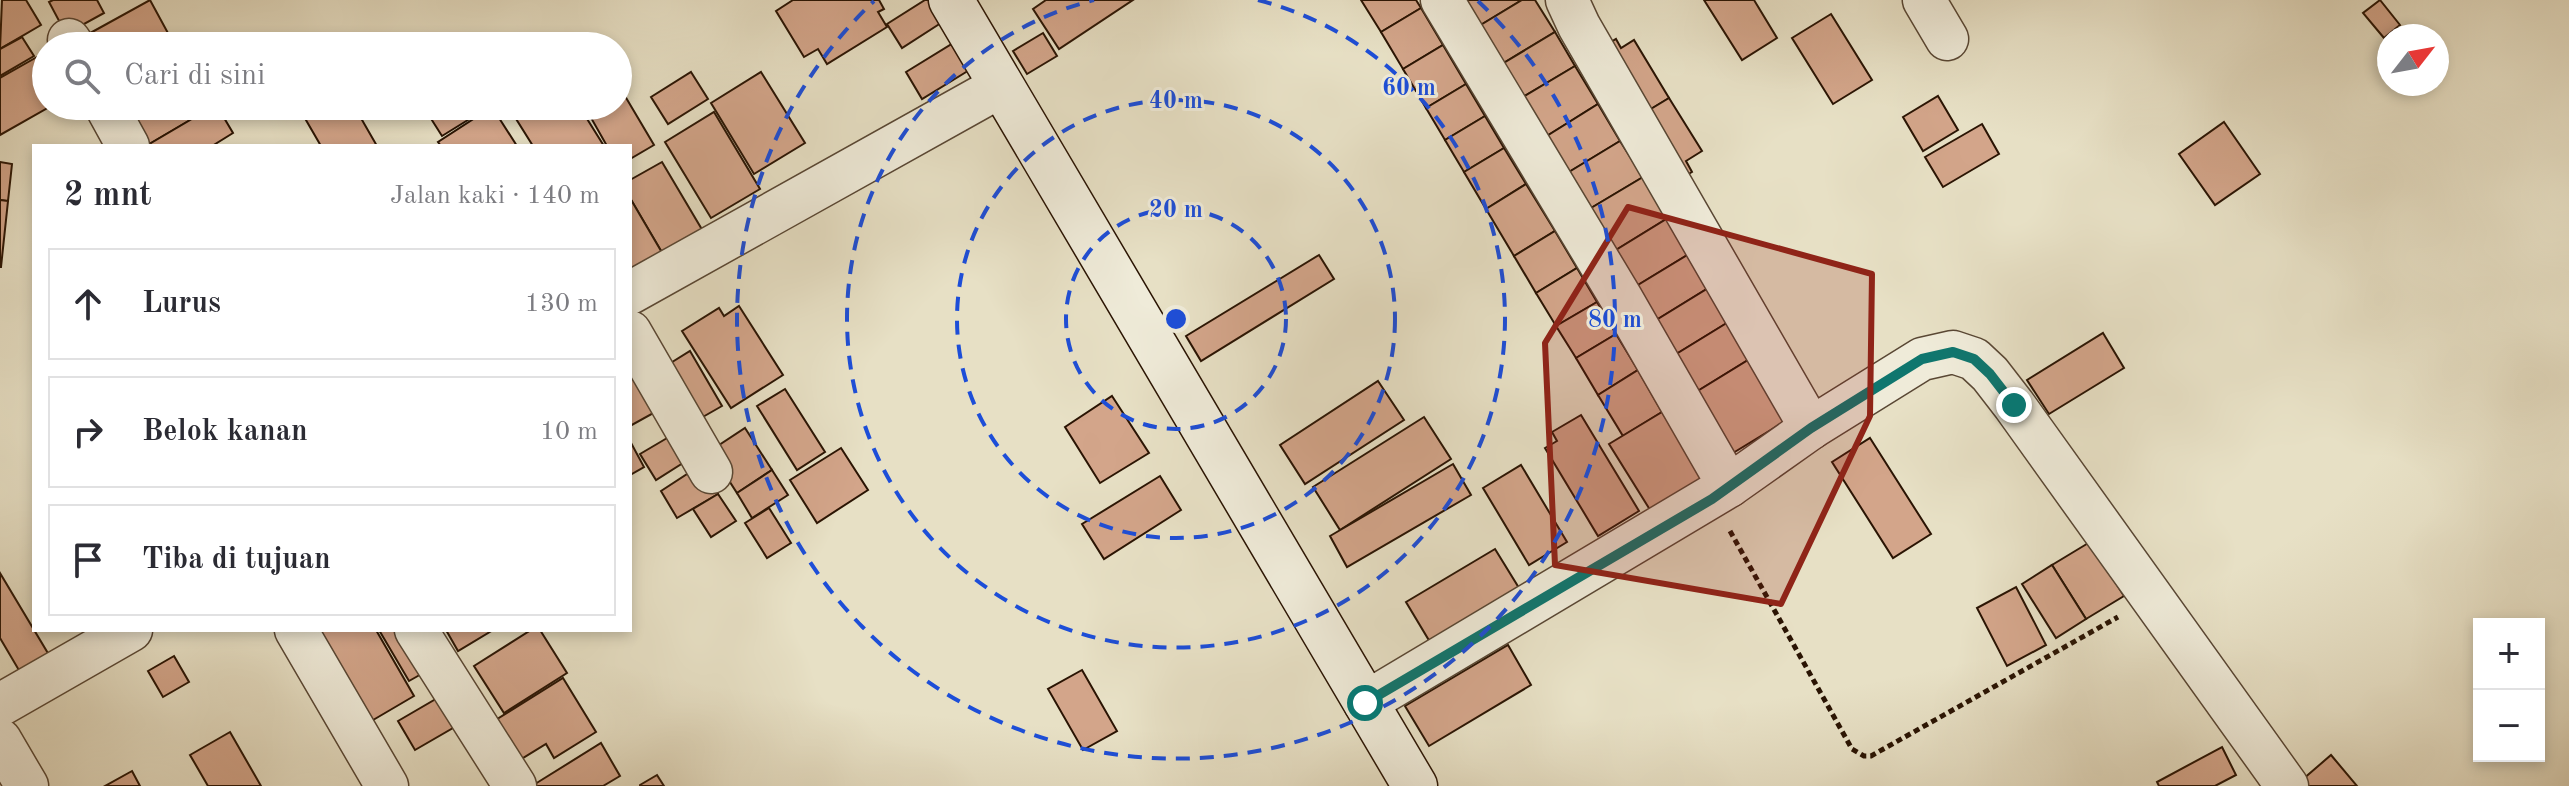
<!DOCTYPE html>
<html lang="id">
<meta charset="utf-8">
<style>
:root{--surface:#fff;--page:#f2f2f3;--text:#2b2b33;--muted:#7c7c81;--line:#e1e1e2}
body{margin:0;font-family:"Old Standard TT",serif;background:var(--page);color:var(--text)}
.controls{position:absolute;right:24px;bottom:24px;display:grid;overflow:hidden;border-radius:0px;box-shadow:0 4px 12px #0003}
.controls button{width:72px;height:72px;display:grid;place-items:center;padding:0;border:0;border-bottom:2px solid var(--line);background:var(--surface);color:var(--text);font:40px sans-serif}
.compass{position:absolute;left:2377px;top:24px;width:72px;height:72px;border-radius:50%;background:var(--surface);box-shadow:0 4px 12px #0003;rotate:59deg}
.stop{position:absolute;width:24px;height:24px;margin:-18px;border:6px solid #0f766e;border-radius:50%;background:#fff}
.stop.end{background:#0f766e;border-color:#fff;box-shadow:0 2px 8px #0008}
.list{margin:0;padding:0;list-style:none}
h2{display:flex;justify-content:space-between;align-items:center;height:104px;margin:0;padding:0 32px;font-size:34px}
h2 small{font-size:26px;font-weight:400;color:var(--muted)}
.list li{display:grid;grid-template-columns:52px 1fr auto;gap:24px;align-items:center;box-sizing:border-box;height:112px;margin:0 16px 16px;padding:0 16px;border:2px solid var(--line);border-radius:0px}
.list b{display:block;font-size:30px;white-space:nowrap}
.list em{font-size:26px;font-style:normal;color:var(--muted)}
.icon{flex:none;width:44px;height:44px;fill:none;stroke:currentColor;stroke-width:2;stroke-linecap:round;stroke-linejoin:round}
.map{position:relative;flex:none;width:2569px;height:786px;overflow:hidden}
.search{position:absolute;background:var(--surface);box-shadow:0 4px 12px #0003;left:32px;top:32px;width:600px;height:88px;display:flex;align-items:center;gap:20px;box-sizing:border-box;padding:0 28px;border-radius:44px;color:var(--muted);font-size:30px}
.panel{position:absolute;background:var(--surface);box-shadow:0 4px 12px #0003;left:32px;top:144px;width:600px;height:488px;border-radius:0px}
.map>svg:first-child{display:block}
</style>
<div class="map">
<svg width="2569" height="786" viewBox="0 0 2569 786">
<rect width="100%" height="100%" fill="#e7e0c5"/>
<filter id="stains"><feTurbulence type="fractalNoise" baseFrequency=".0025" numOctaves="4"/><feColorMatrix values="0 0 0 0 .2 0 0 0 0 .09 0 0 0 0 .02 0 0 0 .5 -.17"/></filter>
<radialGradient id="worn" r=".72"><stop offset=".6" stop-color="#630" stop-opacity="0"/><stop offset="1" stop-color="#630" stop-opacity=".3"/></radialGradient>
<g fill="#d3a58a" stroke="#2a1403" stroke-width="2">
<path d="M2 0H26L41 25 0 49Z"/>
<path d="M53 0H97L104 13 66 34 49 2Z"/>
<path d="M150 0 175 46H88L83 37Z"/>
<path d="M793 0H879L884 9 878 12 887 27 827 64 818 49 804 57 776 11Z"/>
<path d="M925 0H931L944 21 902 48 887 24Z"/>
<path d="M1046 0H1133L1059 49 1033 9Z"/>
<path d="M1361 0H1416L1421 8 1381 32Z"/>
<path d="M1457 0H1522L1474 29Z"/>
<path d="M1522 0H1535L1555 32 1497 67 1474 29Z"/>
<path d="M1704 0H1754L1777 38 1742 60Z"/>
<path d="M2380 0 2400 25 2384 38 2363 13Z"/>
<path d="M1421 8 1443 45 1403 69 1381 32Z"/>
<path d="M1831 14 1872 80 1833 104 1792 38Z"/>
<path d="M1555 32 1575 66 1518 100 1497 67Z"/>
<path d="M1043 33 1057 56 1027 74 1013 51Z"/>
<path d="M22 37 34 56 0 76V49Z"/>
<path d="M1616 39 1621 48 1634 40 1669 98 1636 118 1596 51Z"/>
<path d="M955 42 971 69 922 99 906 72Z"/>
<path d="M1443 45 1466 84 1426 108 1403 69Z"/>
<path d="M37 57 46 73V106H51L0 135V78Z"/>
<path d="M1575 66 1598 104 1542 139 1518 100Z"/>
<path d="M691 72 708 99 668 124 651 97Z"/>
<path d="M761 72 805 143 754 174 711 103Z"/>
<path d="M618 83 625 96 618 100Z"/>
<path d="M1466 84 1485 116 1445 140 1426 108Z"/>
<path d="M625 96 654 145 630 159V146H607L590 116 608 106H618V100Z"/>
<path d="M1938 96 1958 130 1923 151 1903 117Z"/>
<path d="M1669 98 1702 151 1686 161 1692 172 1675 182 1636 118Z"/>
<path d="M1598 104 1620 141 1564 175 1542 139Z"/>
<path d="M153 106H214L146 146 124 123Z"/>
<path d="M214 106H217L233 133 212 146H146Z"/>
<path d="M302 106H354L377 146H321L299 108Z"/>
<path d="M423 106H481L484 110 442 136Z"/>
<path d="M526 106H579L604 146H533L513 114Z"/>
<path d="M584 106H608L590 116Z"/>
<path d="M492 107 517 146H441L438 142Z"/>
<path d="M714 112 760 189 711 218 665 142Z"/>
<path d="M1485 116 1504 148 1464 172 1445 140Z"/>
<path d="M2224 122 2260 174 2215 205 2179 154Z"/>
<path d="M1982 124 1999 154 1943 187 1925 157Z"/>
<path d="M1620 141 1643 177 1586 211 1564 175Z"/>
<path d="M1504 148 1526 184 1486 209 1464 172Z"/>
<path d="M0 162 12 164 8 201 0 200Z"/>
<path d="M662 162 707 238 667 261 630 198V180Z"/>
<path d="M1643 177 1668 218 1611 253 1586 211Z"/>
<path d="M1526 184 1555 231 1514 256 1486 209Z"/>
<path d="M630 198 664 256 630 275Z"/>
<path d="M0 200 8 201 1 267H0Z"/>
<path d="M1668 218 1689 254 1633 288 1611 253Z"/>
<path d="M1555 231 1577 268 1536 293 1514 256Z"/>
<path d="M1689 254 1710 287 1653 322 1633 288Z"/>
<path d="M1319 255 1334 279 1201 361 1186 336Z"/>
<path d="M1577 268 1597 302 1556 326 1536 293Z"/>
<path d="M1710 287 1730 321 1673 356 1653 322Z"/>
<path d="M1597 302 1616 334 1576 358 1556 326Z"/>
<path d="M739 306 783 375 731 408 682 331 719 308 724 316Z"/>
<path d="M1730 321 1753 357 1696 392 1673 356Z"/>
<path d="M2103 333 2124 368 2049 414 2027 380Z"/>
<path d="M1616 334 1638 370 1598 395 1576 358Z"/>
<path d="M690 351 722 406 701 418 669 364Z"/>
<path d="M630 354 668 405 630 426Z"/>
<path d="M1753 357 1789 419 1733 453 1696 392Z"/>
<path d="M1638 370 1662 412 1623 436 1598 395Z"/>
<path d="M1378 381 1404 420 1305 484 1280 445Z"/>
<path d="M785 389 825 452 797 470 757 406Z"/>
<path d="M1112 396 1149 453 1100 483 1065 427Z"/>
<path d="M1662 412 1705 480 1652 513 1609 444Z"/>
<path d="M1581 415 1639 511 1598 536 1545 448 1557 441 1552 432Z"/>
<path d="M1424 417 1451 459 1340 530 1313 487Z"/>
<path d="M745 428 772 470 737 493 710 451Z"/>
<path d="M679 431 694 456 656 480 640 454Z"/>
<path d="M1870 438 1931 534 1893 558 1832 462Z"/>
<path d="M630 441 644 467 630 475Z"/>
<path d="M841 448 868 490 817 523 790 480Z"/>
<path d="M1453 464 1471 495 1347 567 1330 536Z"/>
<path d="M701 465 718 494 677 518 661 491Z"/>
<path d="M1521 465 1567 542 1529 565 1483 488Z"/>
<path d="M772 470 788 495 752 518 737 493Z"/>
<path d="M1160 476 1181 510 1104 559 1082 524Z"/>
<path d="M718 494 736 521 711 537 693 509Z"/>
<path d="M769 508 791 543 767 558 745 523Z"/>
<path d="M2090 542 2124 596 2086 619 2052 565Z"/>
<path d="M1495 549 1519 588 1430 642 1406 602Z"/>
<path d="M2052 565 2086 619 2056 638 2022 584Z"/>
<path d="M0 573 49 655 20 672 0 638Z"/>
<path d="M2016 587 2046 645 2007 666 1977 608Z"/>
<path d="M313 630H376L414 696 368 723Z"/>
<path d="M379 630H410L432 668 409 681Z"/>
<path d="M446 630H493L458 651Z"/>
<path d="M531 630H540L567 673 504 713 474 666Z"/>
<path d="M1508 645 1531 685 1429 746 1405 706Z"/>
<path d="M174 656 189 682 163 697 148 671Z"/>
<path d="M1082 670 1117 731 1083 750 1048 689Z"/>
<path d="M563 678 596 732 554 758 546 744 518 761 494 721Z"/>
<path d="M441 696 465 721 415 750 398 721Z"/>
<path d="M230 732 261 786H208L190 755Z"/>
<path d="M601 743 620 776 603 786H536L535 784Z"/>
<path d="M2222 747 2236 775 2215 786H2159L2157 782Z"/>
<path d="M2331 755 2357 786H2295Z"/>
<path d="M132 771 140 786H105Z"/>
<path d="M657 775 664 786H640V785Z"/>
</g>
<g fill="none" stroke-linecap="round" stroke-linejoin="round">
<defs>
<g id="street">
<path d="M1567 0 1579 26 1811 428"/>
<path d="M1924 0 1947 39"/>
<path d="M69 40 73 46"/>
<path d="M106 106 128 146"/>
<path d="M630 293 1001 86"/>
<path d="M630 332 711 472"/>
<path d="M1729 486 1811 428 1922 359 1953 352 1974 359 1990 374 2014 405 2287 786"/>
<path d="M296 630 387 786"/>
<path d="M416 630 515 786"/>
<path d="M1365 703 1729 486 1621 298 1442 0"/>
<path d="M0 705 131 630"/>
<path d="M0 740 27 786"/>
</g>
<path id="secondary" d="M951 0 1415 786"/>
</defs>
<use href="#street" stroke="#594734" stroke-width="45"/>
<use href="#secondary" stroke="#2a1403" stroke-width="47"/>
<path stroke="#2a1403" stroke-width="5" stroke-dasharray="6 4" stroke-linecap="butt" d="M1730 531 1852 749 1864 756H1871L2118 617"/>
<use href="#street" stroke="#efebd9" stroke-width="42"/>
<use href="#secondary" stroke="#efebd9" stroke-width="44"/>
</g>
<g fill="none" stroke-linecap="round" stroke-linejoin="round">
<path stroke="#0f766e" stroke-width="10" d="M1365 703 1712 499 1811 428 1922 359 1953 352 1974 359 1990 374 2014 405"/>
</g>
<path fill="#8f2418" fill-opacity="0.2" stroke="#8f2418" stroke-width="6" stroke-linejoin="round" d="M1628 207 1872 274 1870 416 1781 604 1555 565 1545 343Z"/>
<g fill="none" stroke="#1d4ed8" stroke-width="4" stroke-dasharray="14 10">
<circle cx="1176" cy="319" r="110"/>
<circle cx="1176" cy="319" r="219"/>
<path d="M1258 0A329 329 0 1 1 1094 0"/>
<path d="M1478 1A439 439 0 1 1 874 1"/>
</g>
<circle cx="1176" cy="319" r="12" fill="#1d4ed8" stroke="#efebd9" stroke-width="4"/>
<g font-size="24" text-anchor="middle" font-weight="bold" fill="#1d4ed8" stroke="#efebd9" stroke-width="6" stroke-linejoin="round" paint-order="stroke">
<text x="1409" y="95">60 m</text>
<text x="1176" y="108">40 m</text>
<text x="1176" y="217">20 m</text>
<text x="1615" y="327">80 m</text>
</g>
<rect width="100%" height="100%" filter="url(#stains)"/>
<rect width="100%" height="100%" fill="url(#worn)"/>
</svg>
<div class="controls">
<button>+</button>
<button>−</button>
</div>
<svg class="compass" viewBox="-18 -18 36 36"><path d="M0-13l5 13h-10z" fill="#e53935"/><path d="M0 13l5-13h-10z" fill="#7c7c81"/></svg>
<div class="stop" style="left:1365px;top:703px"></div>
<div class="stop end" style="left:2014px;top:405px"></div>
<div class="search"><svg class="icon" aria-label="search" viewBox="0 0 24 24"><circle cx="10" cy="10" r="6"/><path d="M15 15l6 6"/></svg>Cari di sini</div>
<section class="panel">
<h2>2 mnt<small>Jalan kaki · 140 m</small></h2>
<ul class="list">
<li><svg class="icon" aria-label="ahead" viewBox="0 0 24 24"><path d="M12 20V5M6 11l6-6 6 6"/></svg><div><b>Lurus</b></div><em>130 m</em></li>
<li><svg class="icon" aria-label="right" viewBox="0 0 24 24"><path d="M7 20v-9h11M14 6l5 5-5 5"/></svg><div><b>Belok kanan</b></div><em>10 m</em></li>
<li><svg class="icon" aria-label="arrive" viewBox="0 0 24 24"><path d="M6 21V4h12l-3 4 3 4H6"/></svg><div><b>Tiba di tujuan</b></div></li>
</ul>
</section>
</div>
